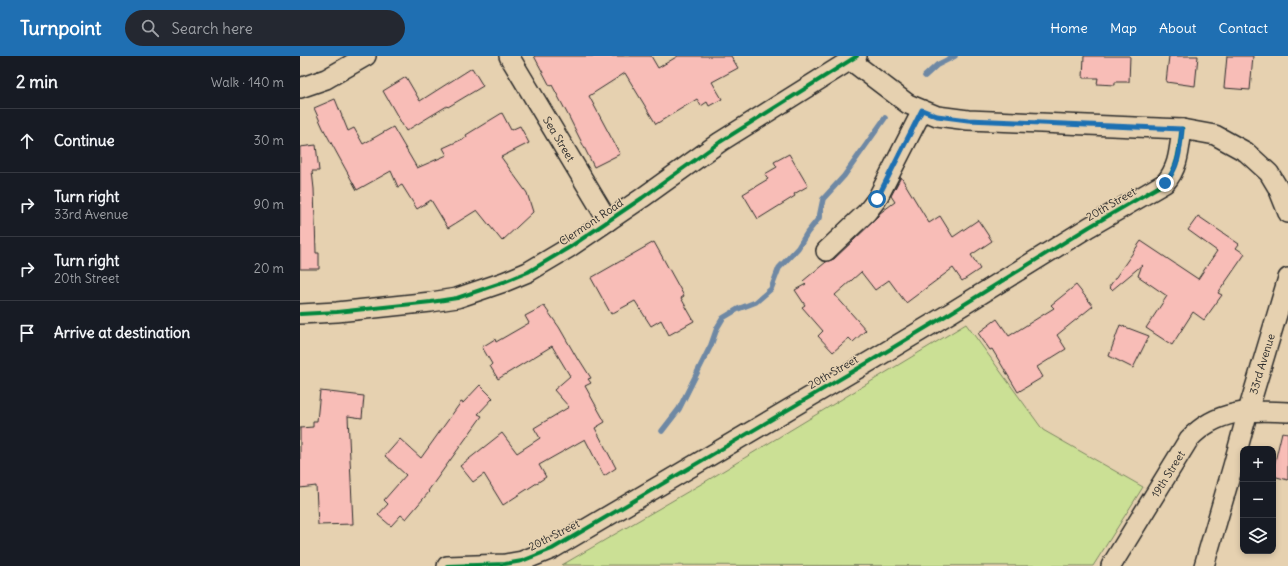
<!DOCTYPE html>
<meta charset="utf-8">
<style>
:root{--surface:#171b24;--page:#242831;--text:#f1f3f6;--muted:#9ea1a6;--line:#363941;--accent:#1f6fb2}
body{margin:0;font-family:Delius,sans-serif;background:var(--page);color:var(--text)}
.controls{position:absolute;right:12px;bottom:12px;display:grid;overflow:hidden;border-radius:8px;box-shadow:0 2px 6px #0003}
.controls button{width:36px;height:36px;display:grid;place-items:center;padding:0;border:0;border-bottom:1px solid var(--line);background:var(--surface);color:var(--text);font:20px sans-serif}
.stop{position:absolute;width:12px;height:12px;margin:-9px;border:3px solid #1f6fb2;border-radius:50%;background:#fff}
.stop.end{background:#1f6fb2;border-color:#fff;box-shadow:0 1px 4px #0008}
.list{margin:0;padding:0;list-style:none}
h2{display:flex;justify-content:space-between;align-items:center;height:52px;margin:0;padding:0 16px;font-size:17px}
h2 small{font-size:13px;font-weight:400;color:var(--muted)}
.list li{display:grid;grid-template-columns:26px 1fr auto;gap:12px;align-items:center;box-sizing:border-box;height:64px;padding:0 16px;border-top:1px solid var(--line)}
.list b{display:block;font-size:15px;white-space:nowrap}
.list p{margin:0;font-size:13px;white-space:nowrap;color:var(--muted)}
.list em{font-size:13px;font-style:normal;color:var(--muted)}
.icon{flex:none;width:22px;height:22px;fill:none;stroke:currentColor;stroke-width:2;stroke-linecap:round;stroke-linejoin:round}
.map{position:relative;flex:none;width:988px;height:510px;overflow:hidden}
header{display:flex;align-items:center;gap:24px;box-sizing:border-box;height:56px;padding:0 20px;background:var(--accent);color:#fff}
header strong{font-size:19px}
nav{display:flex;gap:22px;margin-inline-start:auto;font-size:14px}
.search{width:280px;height:36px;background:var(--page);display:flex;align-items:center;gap:10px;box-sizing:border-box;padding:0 14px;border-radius:22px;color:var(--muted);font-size:15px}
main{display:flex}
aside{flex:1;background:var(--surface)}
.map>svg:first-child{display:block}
</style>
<header>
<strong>Turnpoint</strong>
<div class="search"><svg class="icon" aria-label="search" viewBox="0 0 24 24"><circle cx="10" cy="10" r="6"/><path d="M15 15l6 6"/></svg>Search here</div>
<nav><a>Home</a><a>Map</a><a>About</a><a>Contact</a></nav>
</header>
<main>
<aside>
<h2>2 min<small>Walk · 140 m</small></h2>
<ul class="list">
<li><svg class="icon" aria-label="ahead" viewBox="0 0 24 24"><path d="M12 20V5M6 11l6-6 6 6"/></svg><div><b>Continue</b></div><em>30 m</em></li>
<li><svg class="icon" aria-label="right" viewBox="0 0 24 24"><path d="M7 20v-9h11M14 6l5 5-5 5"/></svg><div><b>Turn right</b><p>33rd Avenue</p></div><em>90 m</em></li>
<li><svg class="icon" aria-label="right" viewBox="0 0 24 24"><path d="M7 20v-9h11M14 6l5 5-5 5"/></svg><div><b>Turn right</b><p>20th Street</p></div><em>20 m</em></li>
<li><svg class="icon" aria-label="arrive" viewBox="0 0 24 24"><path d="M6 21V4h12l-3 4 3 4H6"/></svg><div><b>Arrive at destination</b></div></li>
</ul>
</aside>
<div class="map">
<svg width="988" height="510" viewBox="0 0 988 510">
<rect width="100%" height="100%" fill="#e6d1b0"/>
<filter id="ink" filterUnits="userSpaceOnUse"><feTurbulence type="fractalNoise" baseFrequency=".025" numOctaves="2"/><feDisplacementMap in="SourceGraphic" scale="8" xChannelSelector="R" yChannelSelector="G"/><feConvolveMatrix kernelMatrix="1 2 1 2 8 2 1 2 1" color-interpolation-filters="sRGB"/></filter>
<g filter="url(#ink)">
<path fill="#cbe095" stroke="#7b8660" d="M666 268 743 374 843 431 793 510 262 509 408 424Z"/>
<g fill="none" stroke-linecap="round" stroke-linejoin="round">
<g stroke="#6e88a4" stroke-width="5.5">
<path d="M625 20 637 9 655 0"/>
<path d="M362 375 379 353 411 289 417 272 423 262 438 253 456 246 471 233 479 212 498 192 507 177 519 162 523 143 544 120 585 62"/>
</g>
</g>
<g fill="#f8bdb7" stroke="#2b2b2b">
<path d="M234 0H351L358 12 378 0H431L438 12 412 26 422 43 409 50 407 46 401 50 397 43 356 68 325 17 289 40 320 98 294 111 268 59 252 29 250 30Z"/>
<path d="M784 0H830L829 26H815V29L797 28 798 22H783Z"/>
<path d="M869 0H898L895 30 866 26Z"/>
<path d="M927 0H953L950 34 924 32Z"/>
<path d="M172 12 183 30 148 51 147 50 106 75 83 35 106 21 120 45Z"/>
<path d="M35 43 48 75 54 72 63 88 93 71 117 112 147 99 143 92 167 81 166 79 202 57 211 74 220 70 229 87 201 101 227 137 233 156 202 185 177 154 148 172 131 144 117 153 102 129 98 131 91 115 57 134 23 72 14 52Z"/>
<path d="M16 89 19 115H12L14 133 16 197H19V213H0V91Z"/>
<path d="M489 98 508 130 494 138 495 140 458 163 443 138 468 123 465 118 477 111 474 106Z"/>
<path d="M601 121 629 167 640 160 653 181 678 164 692 185 671 199 680 213 662 225 653 212 606 247 589 224 575 234 561 216 535 239 566 274 553 286 549 282 533 296 518 280 523 275 502 251 505 249 495 234 506 228 503 225 526 206 534 203 575 164 580 157 595 146 591 140Z"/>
<path d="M898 160 939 188 936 192 945 198 918 237 922 239 904 264 893 256 872 289 846 272 867 240 838 220 842 209 812 234 809 231 841 185 898 223 917 195 888 174Z"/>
<path d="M354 186 384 240 381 242 394 265 369 279 361 264 351 270 335 245 311 258 291 222Z"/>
<path d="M776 229 793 250 757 279 766 293 737 311 743 321 718 336 692 293 690 294 678 277 697 263 709 280 754 252 751 249Z"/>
<path d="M244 250 259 271 278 304 279 303 291 322 288 323 291 327 285 330 305 366 295 372 316 412 304 420 285 383 239 409 246 421 203 449 184 418 173 426 160 410 202 377 217 397 240 382 234 372 269 351 254 334 270 320 252 290 198 323 190 310 192 308 182 291 195 283 196 286 229 267 225 260Z"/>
<path d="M820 269 849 280 833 312 809 300Z"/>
<path d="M180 329 193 342 178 358 182 360 128 435 129 436 106 463 101 459 91 470 78 459 88 448 84 444 106 419 85 400 100 383 121 402 161 346 163 347Z"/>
<path d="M20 335 64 340 62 362 48 360 53 468 18 469 16 430 0 432V372L13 371V365H17Z"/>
<path d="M982 376 988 377V424L973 420V414Z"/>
</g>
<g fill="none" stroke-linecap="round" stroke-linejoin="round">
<defs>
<g id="minor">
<path d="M209 0 308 165"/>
<path d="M550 4 608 48 637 60 668 64 882 73 915 79 946 96 969 117 978 132 988 157"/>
<path d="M0 32 26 23 66 0"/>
<path d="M526 195 567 156 577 143 622 55"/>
<path d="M0 258 37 256 131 246 157 242 204 226 228 216 270 191 342 142 420 86 557 0"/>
<path d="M147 510 205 508 222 505 252 493 574 303 652 256 789 171 865 127C879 111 879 94 882 73"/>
<path d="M811 510 889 383C917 353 950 354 988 356"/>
<path d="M904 510 933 410 948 355 988 222"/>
</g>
</defs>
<use href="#minor" stroke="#2b2b2b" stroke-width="22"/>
<use href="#minor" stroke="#e6d1b0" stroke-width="19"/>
<defs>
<g id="cycleway">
<path d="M0 258 37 256 131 246 157 242 204 226 228 216 270 191 342 142 420 86 557 0"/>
<path d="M147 510 205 508 222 505 252 493 574 303 652 256 789 171 865 127C879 111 879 94 882 73"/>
</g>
</defs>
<use href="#cycleway" stroke="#e6d1b0" stroke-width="6"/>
<use href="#cycleway" stroke="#00873e" stroke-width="4"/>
</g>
</g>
<g fill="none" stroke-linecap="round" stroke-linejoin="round" filter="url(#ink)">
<path stroke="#1f6fb2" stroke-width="5" d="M577 143 622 54 637 60 668 64 882 73C880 94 879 111 865 127"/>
</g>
<g text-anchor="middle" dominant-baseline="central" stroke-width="3" stroke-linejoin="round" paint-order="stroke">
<g font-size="11" fill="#2b2b2b" stroke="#e6d1b0">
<text transform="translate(259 83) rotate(59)">Sea Street</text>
<text transform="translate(811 148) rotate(-30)">20th Street</text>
<text transform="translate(291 166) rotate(-34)">Clermont Road</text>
<text transform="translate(962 308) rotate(-73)">33rd Avenue</text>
<text transform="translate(533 316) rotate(-30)">20th Street</text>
<text transform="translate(868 418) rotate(-58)">19th Street</text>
<text transform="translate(254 479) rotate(-27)">20th Street</text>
</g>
</g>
</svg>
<div class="controls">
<button>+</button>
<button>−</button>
<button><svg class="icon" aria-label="layers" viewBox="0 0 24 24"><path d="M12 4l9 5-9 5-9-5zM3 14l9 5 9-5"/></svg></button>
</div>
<div class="stop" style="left:577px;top:143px"></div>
<div class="stop end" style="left:865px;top:127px"></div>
</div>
</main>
